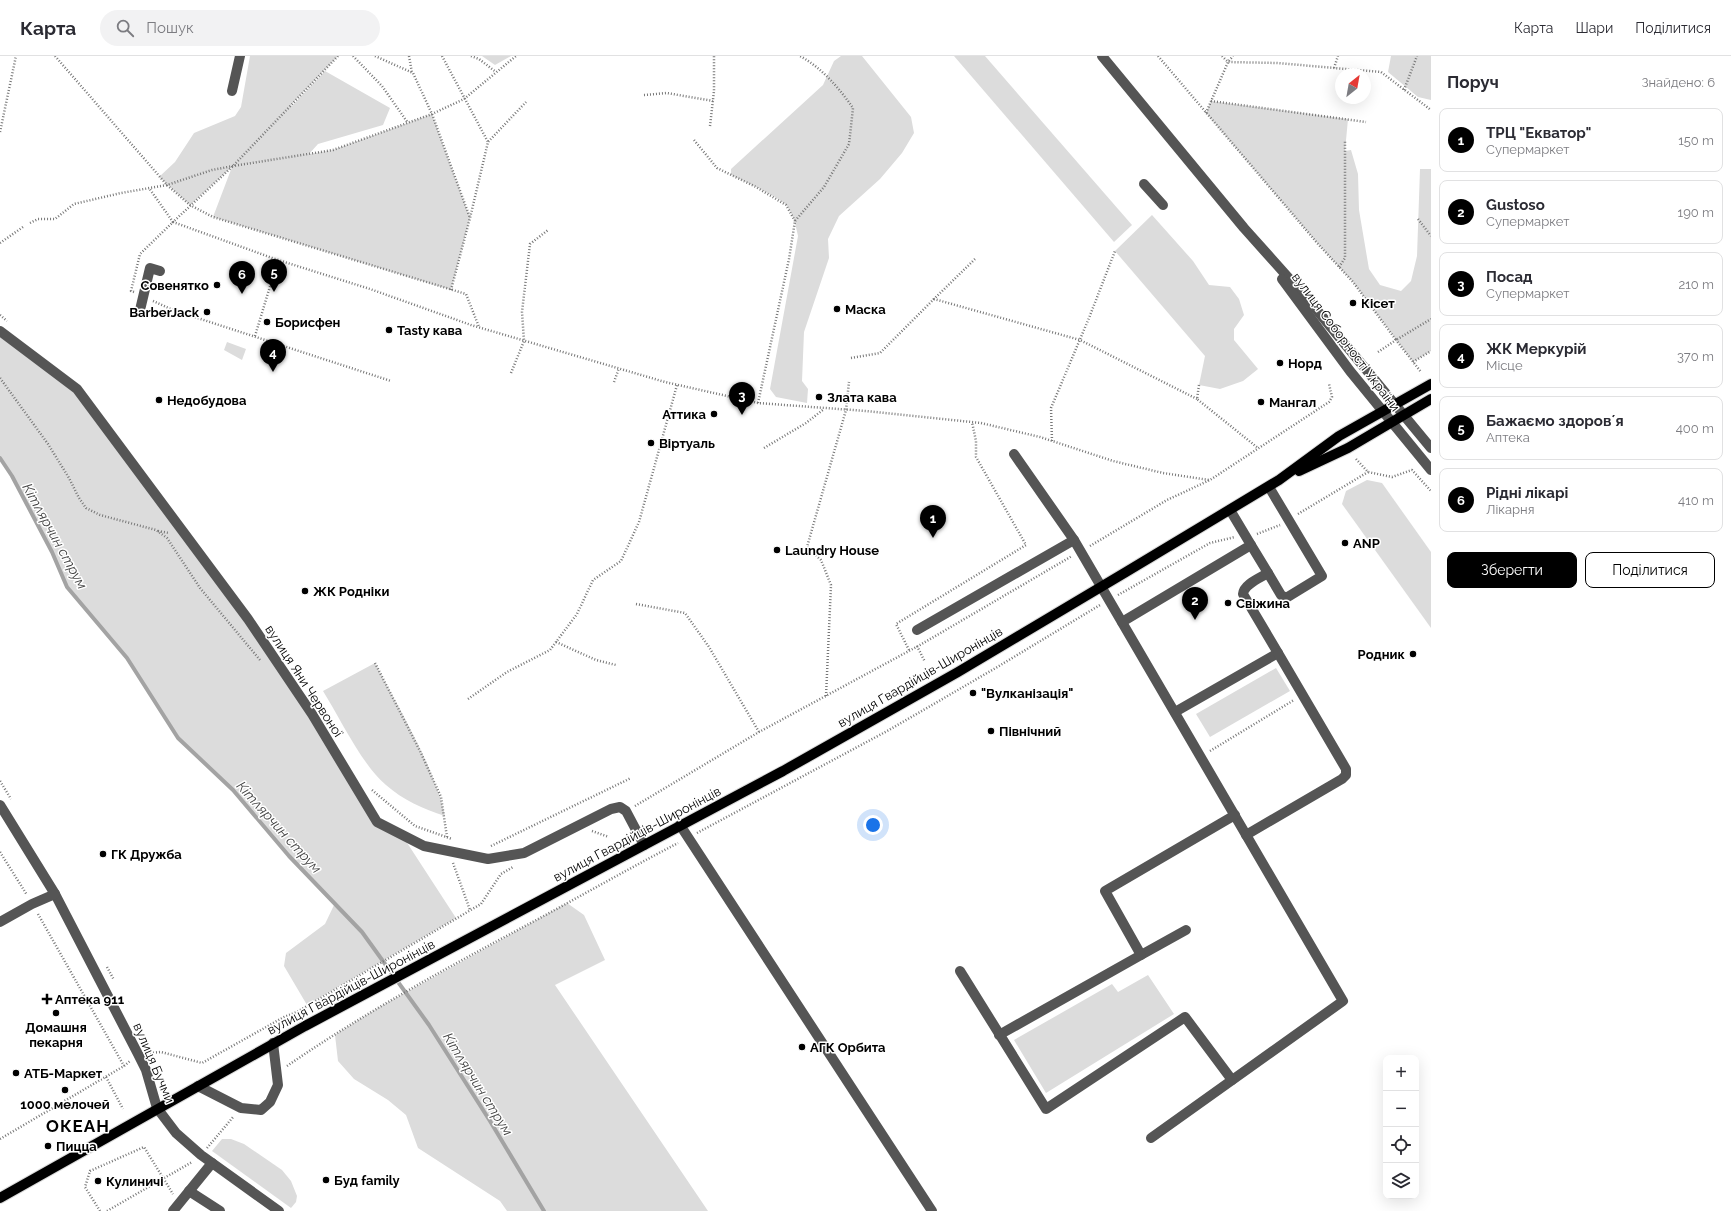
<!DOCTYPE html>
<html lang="uk">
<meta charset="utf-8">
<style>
:root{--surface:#fff;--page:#f2f2f3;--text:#2b2b33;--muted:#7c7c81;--line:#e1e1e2;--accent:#000}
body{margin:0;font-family:Raleway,sans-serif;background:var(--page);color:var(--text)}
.controls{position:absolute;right:12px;bottom:12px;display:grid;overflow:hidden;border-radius:8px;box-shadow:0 4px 16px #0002}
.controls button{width:36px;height:36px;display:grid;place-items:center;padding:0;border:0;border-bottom:1px solid var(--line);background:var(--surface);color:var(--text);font:20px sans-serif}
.compass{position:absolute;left:1335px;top:12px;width:36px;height:36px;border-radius:50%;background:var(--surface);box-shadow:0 4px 16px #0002;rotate:31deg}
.you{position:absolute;left:873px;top:769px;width:14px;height:14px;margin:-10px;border:3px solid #fff;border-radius:50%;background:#1a73e8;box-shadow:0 0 0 6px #1a73e833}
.badge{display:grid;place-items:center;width:26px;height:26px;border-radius:50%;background:var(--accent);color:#fff;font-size:13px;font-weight:700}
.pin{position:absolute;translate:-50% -33px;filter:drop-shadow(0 1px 2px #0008)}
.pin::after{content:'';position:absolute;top:21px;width:14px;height:12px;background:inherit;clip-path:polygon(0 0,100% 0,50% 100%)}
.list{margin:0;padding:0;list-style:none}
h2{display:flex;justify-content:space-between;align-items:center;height:52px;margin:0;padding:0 16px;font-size:17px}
h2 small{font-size:13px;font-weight:400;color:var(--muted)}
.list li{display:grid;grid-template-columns:26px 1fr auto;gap:12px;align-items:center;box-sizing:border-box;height:64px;margin:0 8px 8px;padding:0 8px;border:1px solid var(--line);border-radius:8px}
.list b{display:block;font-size:15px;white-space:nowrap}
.list p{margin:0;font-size:13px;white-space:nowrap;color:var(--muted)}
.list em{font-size:13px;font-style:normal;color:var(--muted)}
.actions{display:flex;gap:8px;padding:12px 16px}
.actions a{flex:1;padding:9px 0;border:1px solid var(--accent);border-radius:8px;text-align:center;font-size:14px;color:var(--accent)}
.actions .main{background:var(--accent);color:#fff}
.icon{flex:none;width:22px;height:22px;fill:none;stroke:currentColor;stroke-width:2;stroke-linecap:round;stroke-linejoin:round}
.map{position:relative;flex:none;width:1431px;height:1155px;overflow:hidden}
header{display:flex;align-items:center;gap:24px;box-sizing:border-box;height:56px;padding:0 20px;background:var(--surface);border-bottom:1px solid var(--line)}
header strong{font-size:19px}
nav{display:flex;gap:22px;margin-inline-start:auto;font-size:14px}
.search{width:280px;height:36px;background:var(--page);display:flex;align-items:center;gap:10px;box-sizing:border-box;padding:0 14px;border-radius:22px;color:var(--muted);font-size:15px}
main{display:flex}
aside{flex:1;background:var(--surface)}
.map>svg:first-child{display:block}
</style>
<header>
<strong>Карта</strong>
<div class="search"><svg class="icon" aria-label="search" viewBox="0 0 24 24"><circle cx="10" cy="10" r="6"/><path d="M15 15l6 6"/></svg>Пошук</div>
<nav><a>Карта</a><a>Шари</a><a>Поділитися</a></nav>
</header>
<main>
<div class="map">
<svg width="1431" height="1155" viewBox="0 0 1431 1155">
<rect width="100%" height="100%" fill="#fff"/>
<g fill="#dcdcdc">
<path d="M250 0H338L291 49 292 50 325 15 390 52 383 69 318 88 309 98 333 94 432 58 470 162 451 234 213 161 232 111 190 149 159 121 175 106 194 77 235 60 241 51Z"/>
<path d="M482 0H511L495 9Z"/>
<path d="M841 0H862L911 61 914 77 902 97 880 123 839 160 828 183 829 202 804 276 802 325 808 333 807 347 776 341 770 333 798 180C796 170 793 158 787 150 780 141 743 125 731 119V113L823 29 834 5Z"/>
<path d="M954 0H985L1132 169 1114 186Z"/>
<path d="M1391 0H1431V44L1418 41 1388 16Z"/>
<path d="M1211 45 1348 63 1345 95 1351 94 1358 118 1359 154 1369 213 1380 229 1401 235 1411 225 1417 200 1420 113H1431V295L1413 306 1353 226 1318 188 1206 57Z"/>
<path d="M1152 159 1193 205 1209 229 1230 231 1239 243 1244 259 1234 273V284L1258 313 1243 325 1220 333 1199 329 1205 300 1115 195Z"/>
<path d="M0 275 77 333 248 563 377 766 402 779 456 862 307 949 284 910 286 897 325 868 335 847 289 800 233 734 179 681 127 602 68 530 53 496 13 419 0 401Z"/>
<path d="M227 286 246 293 242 304 224 294Z"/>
<path d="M1367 424 1382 427 1431 496V572L1342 448 1346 435Z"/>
<path d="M375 607C399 653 434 710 445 760 423 753 403 744 386 729 362 709 340 662 323 635Z"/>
<path d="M1276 612 1290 635 1210 681 1196 658Z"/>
<path d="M567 847 584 859 605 904 555 929 708 1155H507L500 1145 418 1092 406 1059 388 1044 354 1023 338 1005 335 979 314 992 378 952Z"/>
<path d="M1148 919 1174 958 1046 1037 1014 984 1112 928 1118 936Z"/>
<path d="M222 1083H231L244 1088 282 1114 291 1125 297 1140 296 1146 291 1152 212 1095Z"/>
</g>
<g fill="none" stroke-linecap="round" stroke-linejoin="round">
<path stroke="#a3a3a3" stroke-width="4" d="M0 402 12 420 52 496 67 531 127 602 178 682 233 734 289 800 362 876 429 969 490 1065 544 1155"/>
<defs>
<g id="major">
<path d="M1299 415 1348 392 1431 343"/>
<path d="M0 1142 305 970 783 715 958 616 1126 516 1279 424 1339 380 1431 328"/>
</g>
</defs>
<use href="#major" stroke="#dbdbdb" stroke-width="12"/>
<g stroke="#777" stroke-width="2.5" stroke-dasharray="1 2" stroke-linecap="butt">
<path d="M55 0 167 129 190 149 213 161 466 238 479 271"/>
<path d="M338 0 233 110 173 166 275 203 370 233 471 269 665 326 758 347 866 355 981 367 1040 381 1113 405 1163 417 1209 424"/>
<path d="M353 0 382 30 408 67"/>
<path d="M375 0 413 17 432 58 470 162"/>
<path d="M409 0 412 17"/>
<path d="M442 0 488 86"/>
<path d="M471 0 479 3 496 16"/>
<path d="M1158 0 1318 188 1353 226 1396 284 1431 263"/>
<path d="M1222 0 1228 6 1277 7 1381 16 1431 54"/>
<path d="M1334 12 1338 0"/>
<path d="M1404 34 1417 0"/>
<path d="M644 39 667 37 713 45"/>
<path d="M1211 45 1366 66"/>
<path d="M1206 57 1228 6 1233 0"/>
<path d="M710 70 714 35V0"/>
<path d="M0 76 16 0"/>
<path d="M694 84 717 112 756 131 786 149 795 165"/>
<path d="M1418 163 1431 180"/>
<path d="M30 167 38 163H55L74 148 121 137 167 129 212 114 233 110 333 94 432 58 464 43 516 0"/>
<path d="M0 187 23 171"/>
<path d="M975 203 934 243 1080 284 1197 343"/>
<path d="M1339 211 1345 202V85"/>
<path d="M451 234 470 162 488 86 526 46"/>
<path d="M134 236 131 235 140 198 173 166 149 132"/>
<path d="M153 245 173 254 391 325"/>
<path d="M0 259 7 265"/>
<path d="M255 280 278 204"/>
<path d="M1378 296 1396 284 1421 316"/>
<path d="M851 302 880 297 934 243"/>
<path d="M1413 306 1431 295"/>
<path d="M511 317 524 285 522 256 530 188 548 174"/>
<path d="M0 322 48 388 69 422 79 442 86 452 100 459 156 474 167 482 200 532 260 604"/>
<path d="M614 326 619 312"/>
<path d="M1199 329 1197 343 1258 392"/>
<path d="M758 347 789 203 795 165 824 131 849 88 853 52C839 32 822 12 800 0"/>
<path d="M1052 385 1051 352 1089 262 1115 195"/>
<path d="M764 392 806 367 824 353"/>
<path d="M1356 403 1368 416 1392 421 1412 414 1431 435"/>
<path d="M1298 458 1368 416"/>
<path d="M158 475 169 477"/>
<path d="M1257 478 1280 469"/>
<path d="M1090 490 1167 444 1210 424 1329 346 1332 341 1329 328"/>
<path d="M1118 539 1210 487 1235 481"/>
<path d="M636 548 685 557 709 591 759 676"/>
<path d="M556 586 596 604 616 609"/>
<path d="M917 590 925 606"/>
<path d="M909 594 896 568 1026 489 976 401V385L972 366"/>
<path d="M375 607 420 695 441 741 447 781"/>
<path d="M826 640 831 529 821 504 807 491 846 354 849 326"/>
<path d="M468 643 507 616 550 594 577 558 593 524 621 505 639 466 677 329"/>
<path d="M1210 695 1294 644"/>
<path d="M0 725 11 743"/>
<path d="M372 734 415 770 452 783"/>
<path d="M635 750 759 676 920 589 1072 500"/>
<path d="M592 775 609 781"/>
<path d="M697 777 889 674 994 613 1100 549"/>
<path d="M491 790 631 722"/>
<path d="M0 796 27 839"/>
<path d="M453 807 470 854"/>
<path d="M38 858 124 1010"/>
<path d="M107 911 114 924"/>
<path d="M150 997 161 996 202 1007 284 961 297 956 481 848 501 818 513 811"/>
<path d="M287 1010C367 955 454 908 540 862 586 837 632 811 678 787"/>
<path d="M106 1021 123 1053"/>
<path d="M0 1083 124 1010 130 1005"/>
<path d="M207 1092 234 1060"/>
<path d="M100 1155 85 1131 90 1115 144 1091 173 1138"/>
<path d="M107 1155 192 1106"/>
</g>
<g stroke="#555" stroke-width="10">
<path d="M1102 0 1244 172 1311 247 1431 392"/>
<path d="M232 35 240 0"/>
<path d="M1144 128 1163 149"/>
<path d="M1282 223 1350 315 1431 414"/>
<path d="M140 254 150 212 160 215"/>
<path d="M0 275 77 333 248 563 312 658 377 766 424 790 488 803 524 797 611 753 620 751 626 755 644 789"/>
<path d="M1014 398 1074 484 1343 945 1151 1082"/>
<path d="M1268 517 1281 539 1286 542 1322 520 1269 431"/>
<path d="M1122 566 1251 489 1230 454"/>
<path d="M917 574 1074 484"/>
<path d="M1175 656 1278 597 1243 538C1244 528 1260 522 1268 517L1251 489"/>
<path d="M0 749 55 838 138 998 146 1014 157 1052 176 1077 201 1099 279 1155"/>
<path d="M680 769 932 1155"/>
<path d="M1246 779 1342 723 1346 719V713L1278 597"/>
<path d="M0 866 32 848 55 838"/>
<path d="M1141 899 1186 874"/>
<path d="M960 915 1046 1053 1185 961 1232 1024"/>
<path d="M999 979 1141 899 1105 835 1235 759"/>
<path d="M198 1030 241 1052 261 1054 270 1046 278 1029 273 987"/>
<path d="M189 1135 220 1155"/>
<path d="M173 1155 212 1107"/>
</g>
<use href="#major" stroke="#000" stroke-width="10"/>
</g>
<g fill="#000" stroke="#fff" stroke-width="1.5">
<circle cx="217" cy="229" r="4"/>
<circle cx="1353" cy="247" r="4"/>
<circle cx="837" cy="253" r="4"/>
<circle cx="207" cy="256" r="4"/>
<circle cx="267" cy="266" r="4"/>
<circle cx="389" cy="274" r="4"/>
<circle cx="1280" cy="307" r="4"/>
<circle cx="819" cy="341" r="4"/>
<circle cx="159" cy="344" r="4"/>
<circle cx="1261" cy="346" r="4"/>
<circle cx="714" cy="358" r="4"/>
<circle cx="651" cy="387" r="4"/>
<circle cx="1345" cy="487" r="4"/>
<circle cx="777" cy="494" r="4"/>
<circle cx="305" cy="535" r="4"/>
<circle cx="1228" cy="547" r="4"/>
<circle cx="1413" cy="598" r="4"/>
<circle cx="973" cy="637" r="4"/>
<circle cx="991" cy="675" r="4"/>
<circle cx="103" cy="798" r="4"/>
<path d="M45 937h4v4h4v4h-4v4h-4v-4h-4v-4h4z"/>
<circle cx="56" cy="957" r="4"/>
<circle cx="802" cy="991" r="4"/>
<circle cx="16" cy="1017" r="4"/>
<circle cx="65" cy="1034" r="4"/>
<circle cx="48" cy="1090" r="4"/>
<circle cx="326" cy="1124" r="4"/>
<circle cx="98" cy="1125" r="4"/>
</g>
<g text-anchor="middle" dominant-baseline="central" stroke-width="3" stroke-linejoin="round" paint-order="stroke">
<g font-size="13" font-weight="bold" fill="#000" stroke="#fff" text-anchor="start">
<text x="209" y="229" text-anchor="end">Совенятко</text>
<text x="1361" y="247">Кісет</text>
<text x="845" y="253">Маска</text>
<text x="199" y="256" text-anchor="end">BarberJack</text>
<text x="275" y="266">Борисфен</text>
<text x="397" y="274">Tasty кава</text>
<text x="1288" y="307">Норд</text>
<text x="827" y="341">Злата кава</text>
<text x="167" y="344">Недобудова</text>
<text x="1269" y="346">Мангал</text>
<text x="706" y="358" text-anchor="end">Аттика</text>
<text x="659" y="387">Віртуаль</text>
<text x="1353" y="487">ANP</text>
<text x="785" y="494">Laundry House</text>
<text x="313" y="535">ЖК Родніки</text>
<text x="1236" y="547">Свіжина</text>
<text x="1405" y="598" text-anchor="end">Родник</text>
<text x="981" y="637">"Вулканізація"</text>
<text x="999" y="675">Північний</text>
<text x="111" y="798">ГК Дружба</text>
<text x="55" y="943">Аптека 911</text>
<text x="56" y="971" text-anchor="middle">Домашня<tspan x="56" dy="15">пекарня</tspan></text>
<text x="810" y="991">АГК Орбита</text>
<text x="24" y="1017">АТБ-Маркет</text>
<text x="65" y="1048" text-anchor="middle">1000 мелочей</text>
<text x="56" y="1090">Пицца</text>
<text x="334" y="1124">Буд family</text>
<text x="106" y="1125">Кулиничі</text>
</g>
<g font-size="13" fill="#000" stroke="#fff">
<text transform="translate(1346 286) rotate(53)">вулиця Соборності України</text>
<text transform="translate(920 621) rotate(-30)">вулиця Гвардійців-Широнінців</text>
<text transform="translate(304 625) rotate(57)">вулиця Яни Червоної</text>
<text transform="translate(637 778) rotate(-28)">вулиця Гвардійців-Широнінців</text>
<text transform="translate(351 931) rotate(-28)">вулиця Гвардійців-Широнінців</text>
<text transform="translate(154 1007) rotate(67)">вулиця Бучми</text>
</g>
<g font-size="14" font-style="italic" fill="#444" stroke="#fff">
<text transform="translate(55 480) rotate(61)">Кітлярчин струм</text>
<text transform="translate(279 771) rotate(48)">Кітлярчин струм</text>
<text transform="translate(478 1028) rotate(58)">Кітлярчин струм</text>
</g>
<g font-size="17" font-weight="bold" letter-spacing="1" fill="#000" stroke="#fff">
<text x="78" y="1070">ОКЕАН</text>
</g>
</g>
</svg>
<div class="controls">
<button>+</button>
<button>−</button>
<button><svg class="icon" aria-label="locate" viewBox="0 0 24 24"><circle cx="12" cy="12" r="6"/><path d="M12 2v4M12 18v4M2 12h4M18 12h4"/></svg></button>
<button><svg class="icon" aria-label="layers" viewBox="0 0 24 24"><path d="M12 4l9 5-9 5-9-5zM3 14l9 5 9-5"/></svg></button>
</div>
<svg class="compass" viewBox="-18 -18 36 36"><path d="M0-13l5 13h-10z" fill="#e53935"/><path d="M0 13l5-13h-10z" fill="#7c7c81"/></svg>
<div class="you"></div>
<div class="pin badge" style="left:933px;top:482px">1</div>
<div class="pin badge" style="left:1195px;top:564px">2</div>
<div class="pin badge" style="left:742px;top:359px">3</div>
<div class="pin badge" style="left:273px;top:316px">4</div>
<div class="pin badge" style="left:274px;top:236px">5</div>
<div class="pin badge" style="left:242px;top:238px">6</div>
</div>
<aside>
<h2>Поруч<small>Знайдено: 6</small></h2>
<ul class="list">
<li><span class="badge">1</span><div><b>ТРЦ &quot;Екватор&quot;</b><p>Супермаркет</p></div><em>150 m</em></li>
<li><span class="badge">2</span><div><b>Gustoso</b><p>Супермаркет</p></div><em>190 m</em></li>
<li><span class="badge">3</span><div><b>Посад</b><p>Супермаркет</p></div><em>210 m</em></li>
<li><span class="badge">4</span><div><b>ЖК Меркурій</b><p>Місце</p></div><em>370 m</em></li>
<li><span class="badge">5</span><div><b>Бажаємо здоровʼя</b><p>Аптека</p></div><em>400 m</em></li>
<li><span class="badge">6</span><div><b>Рідні лікарі</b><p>Лікарня</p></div><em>410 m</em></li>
</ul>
<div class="actions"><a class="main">Зберегти</a><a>Поділитися</a></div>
</aside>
</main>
